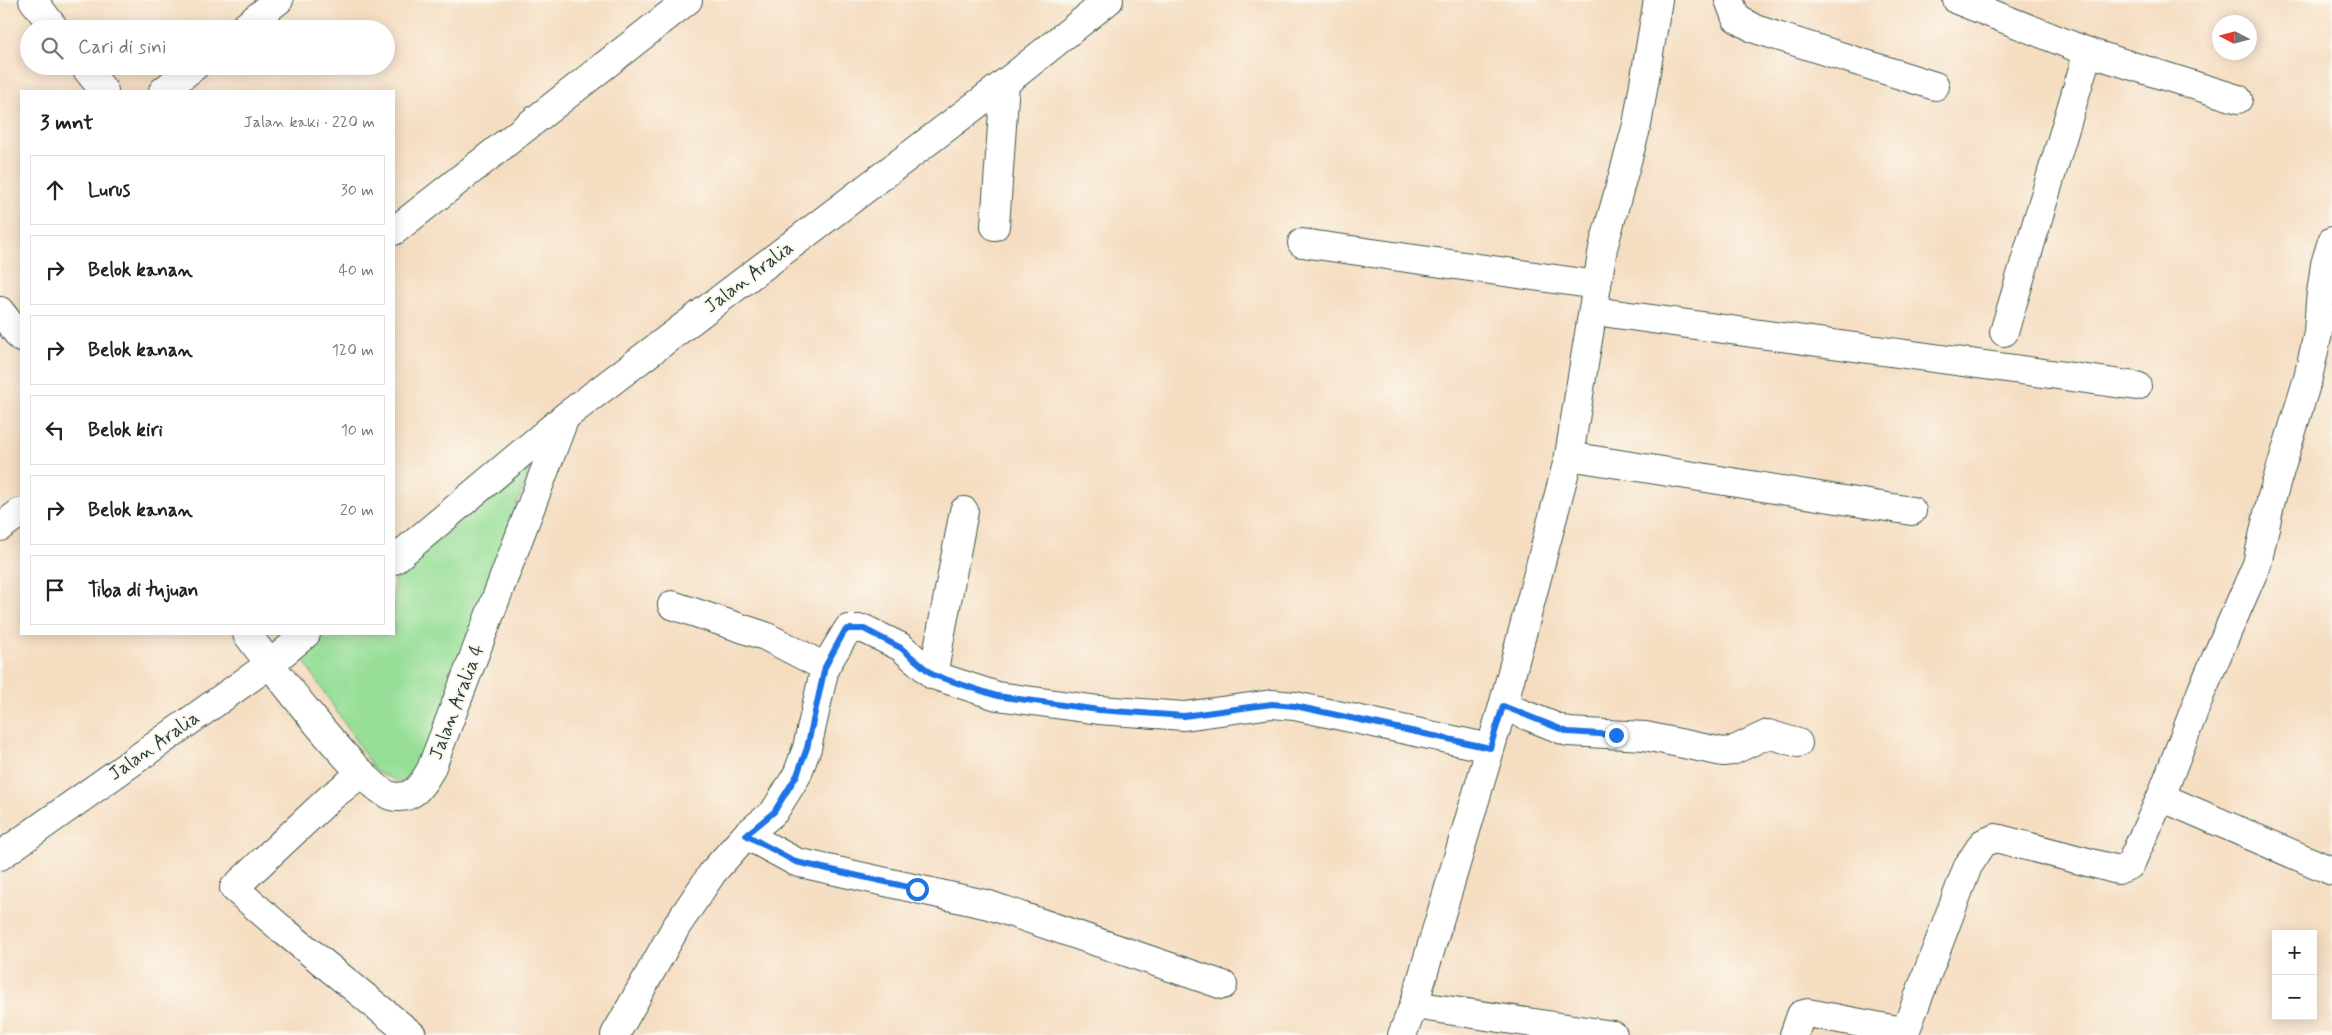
<!DOCTYPE html>
<html lang="id">
<meta charset="utf-8">
<style>
:root{--surface:#fff;--page:#f2f2f2;--text:#222;--muted:#767676;--line:#e0e0e0}
body{margin:0;font-family:Mynerve,sans-serif;background:var(--page);color:var(--text)}
.controls{position:absolute;right:15px;bottom:15px;display:grid;overflow:hidden;border-radius:0px;box-shadow:0 2px 12px #0003}
.controls button{width:45px;height:45px;display:grid;place-items:center;padding:0;border:0;border-bottom:1px solid var(--line);background:var(--surface);color:var(--text);font:25px sans-serif}
.compass{position:absolute;left:2212px;top:15px;width:45px;height:45px;border-radius:50%;background:var(--surface);box-shadow:0 2px 12px #0003;rotate:276deg}
.stop{position:absolute;width:15px;height:15px;margin:-11px;border:4px solid #1a73e8;border-radius:50%;background:#fff}
.stop.end{background:#1a73e8;border-color:#fff;box-shadow:0 1px 5px #0008}
.list{margin:0;padding:0;list-style:none}
h2{display:flex;justify-content:space-between;align-items:center;height:65px;margin:0;padding:0 20px;font-size:21px}
h2 small{font-size:16px;font-weight:400;color:var(--muted)}
.list li{display:grid;grid-template-columns:32px 1fr auto;gap:15px;align-items:center;box-sizing:border-box;height:70px;margin:0 10px 10px;padding:0 10px;border:1px solid var(--line);border-radius:0px}
.list b{display:block;font-size:19px;white-space:nowrap}
.list em{font-size:16px;font-style:normal;color:var(--muted)}
.icon{flex:none;width:28px;height:28px;fill:none;stroke:currentColor;stroke-width:2;stroke-linecap:round;stroke-linejoin:round}
.map{position:relative;flex:none;width:2332px;height:1035px;overflow:hidden}
.search{position:absolute;background:var(--surface);box-shadow:0 2px 12px #0003;left:20px;top:20px;width:375px;height:55px;display:flex;align-items:center;gap:12px;box-sizing:border-box;padding:0 18px;border-radius:28px;color:var(--muted);font-size:19px}
.panel{position:absolute;background:var(--surface);box-shadow:0 2px 12px #0003;left:20px;top:90px;width:375px;height:545px;border-radius:0px}
.map>svg:first-child{display:block}
</style>
<div class="map">
<svg width="2332" height="1035" viewBox="0 0 2332 1035">
<rect width="100%" height="100%" fill="#fbf7ec"/>
<filter id="ink" filterUnits="userSpaceOnUse"><feTurbulence type="fractalNoise" baseFrequency=".02" numOctaves="2"/><feDisplacementMap in="SourceGraphic" scale="10" xChannelSelector="R" yChannelSelector="G"/><feConvolveMatrix kernelMatrix="1 2 1 2 8 2 1 2 1" color-interpolation-filters="sRGB"/></filter>
<filter id="wash" filterUnits="userSpaceOnUse"><feTurbulence type="fractalNoise" baseFrequency=".0096" numOctaves="4" result="noise"/><feDisplacementMap in="SourceGraphic" scale="20" xChannelSelector="R" yChannelSelector="G"/><feGaussianBlur stdDeviation="1.12" result="paint"/><feColorMatrix in="noise" values="0 0 0 0 0 0 0 0 0 0 0 0 0 0 0 0 0 1.4 0 .05"/><feComposite in="paint" operator="in"/></filter>
<g filter="url(#wash)">
<rect width="100%" height="100%" fill="#f5ddc1"/>
<path fill="#97df99" stroke="#5b8e66" d="M533 460 419 777 401 783 376 772 300 655 325 634H394V576Z"/>
</g>
<g filter="url(#ink)">
<g fill="none" stroke-linecap="round" stroke-linejoin="round">
<defs>
<g id="minor">
<path d="M33 0 55 29"/>
<path d="M1729 0 1736 18 1755 29 1935 86"/>
<path d="M1957 0 2088 52 2238 99"/>
<path d="M242 29 279 0"/>
<path d="M84 66 104 91"/>
<path d="M163 91 195 66"/>
<path d="M995 226 1005 83"/>
<path d="M394 231 688 0"/>
<path d="M1302 243 1597 285"/>
<path d="M0 311 21 338"/>
<path d="M1594 311 2137 386"/>
<path d="M2004 332 2088 52"/>
<path d="M1569 456 1912 511"/>
<path d="M0 527 21 512"/>
<path d="M394 560 566 416 1005 83 1109 0"/>
<path d="M672 605 765 636 825 667"/>
<path d="M247 634C268 662 364 789 391 796 413 801 422 785 431 769L565 417"/>
<path d="M933 675 964 511"/>
<path d="M1503 706 1568 732 1645 736 1723 752 1732 751 1768 734 1798 743"/>
<path d="M362 773 330 798 234 888 284 931 412 1035"/>
<path d="M2161 797 2332 871"/>
<path d="M746 835 796 862 989 905 1223 985"/>
<path d="M0 856 270 664 306 634"/>
<path d="M1414 1005 1613 1035"/>
<path d="M615 1035 676 927 713 872 746 835 774 812 797 775 807 748 825 667 848 629H864L901 647 933 675 997 696 1099 710 1184 716 1272 704 1295 706 1490 748"/>
<path d="M1402 1035 1414 1005 1503 706 1569 456 1603 248 1637 125 1658 0"/>
<path d="M1794 1035 1801 1015 1808 1013 1897 1030 1902 1031 1907 1027 1968 866 1983 843 1996 838 2118 870 2130 865 2161 797 2202 690 2257 564 2271 500 2308 378 2318 333 2320 301 2325 264 2332 241"/>
</g>
</defs>
<use href="#minor" stroke="#3f5549" stroke-width="30"/>
<use href="#minor" stroke="#fff" stroke-width="28"/>
</g>
</g>
<g fill="none" stroke-linecap="round" stroke-linejoin="round" filter="url(#ink)">
<path stroke="#1a73e8" stroke-width="6" d="M917 889 796 862 746 835 774 812 797 775 807 748 825 667 844 632 848 629H864L901 648 933 675 997 696 1099 710 1184 716 1272 704 1295 706 1490 748 1503 706 1568 732 1616 735"/>
</g>
<g text-anchor="middle" dominant-baseline="central" stroke-width="4" stroke-linejoin="round" paint-order="stroke">
<g font-size="19" fill="#1f3d34" stroke="#fbf7ec">
<text transform="translate(749 277) rotate(-37)">Jalan Aralia</text>
<text transform="translate(457 702) rotate(-69)">Jalan Aralia 4</text>
<text transform="translate(154 746) rotate(-35)">Jalan Aralia</text>
</g>
</g>
</svg>
<div class="controls">
<button>+</button>
<button>−</button>
</div>
<svg class="compass" viewBox="-18 -18 36 36"><path d="M0-13l5 13h-10z" fill="#e53935"/><path d="M0 13l5-13h-10z" fill="#767676"/></svg>
<div class="stop" style="left:917px;top:889px"></div>
<div class="stop end" style="left:1616px;top:735px"></div>
<div class="search"><svg class="icon" aria-label="search" viewBox="0 0 24 24"><circle cx="10" cy="10" r="6"/><path d="M15 15l6 6"/></svg>Cari di sini</div>
<section class="panel">
<h2>3 mnt<small>Jalan kaki · 220 m</small></h2>
<ul class="list">
<li><svg class="icon" aria-label="ahead" viewBox="0 0 24 24"><path d="M12 20V5M6 11l6-6 6 6"/></svg><div><b>Lurus</b></div><em>30 m</em></li>
<li><svg class="icon" aria-label="right" viewBox="0 0 24 24"><path d="M7 20v-9h11M14 6l5 5-5 5"/></svg><div><b>Belok kanan</b></div><em>40 m</em></li>
<li><svg class="icon" aria-label="right" viewBox="0 0 24 24"><path d="M7 20v-9h11M14 6l5 5-5 5"/></svg><div><b>Belok kanan</b></div><em>120 m</em></li>
<li><svg class="icon" aria-label="left" viewBox="0 0 24 24"><path d="M17 20v-9H6M10 6l-5 5 5 5"/></svg><div><b>Belok kiri</b></div><em>10 m</em></li>
<li><svg class="icon" aria-label="right" viewBox="0 0 24 24"><path d="M7 20v-9h11M14 6l5 5-5 5"/></svg><div><b>Belok kanan</b></div><em>20 m</em></li>
<li><svg class="icon" aria-label="arrive" viewBox="0 0 24 24"><path d="M6 21V4h12l-3 4 3 4H6"/></svg><div><b>Tiba di tujuan</b></div></li>
</ul>
</section>
</div>
